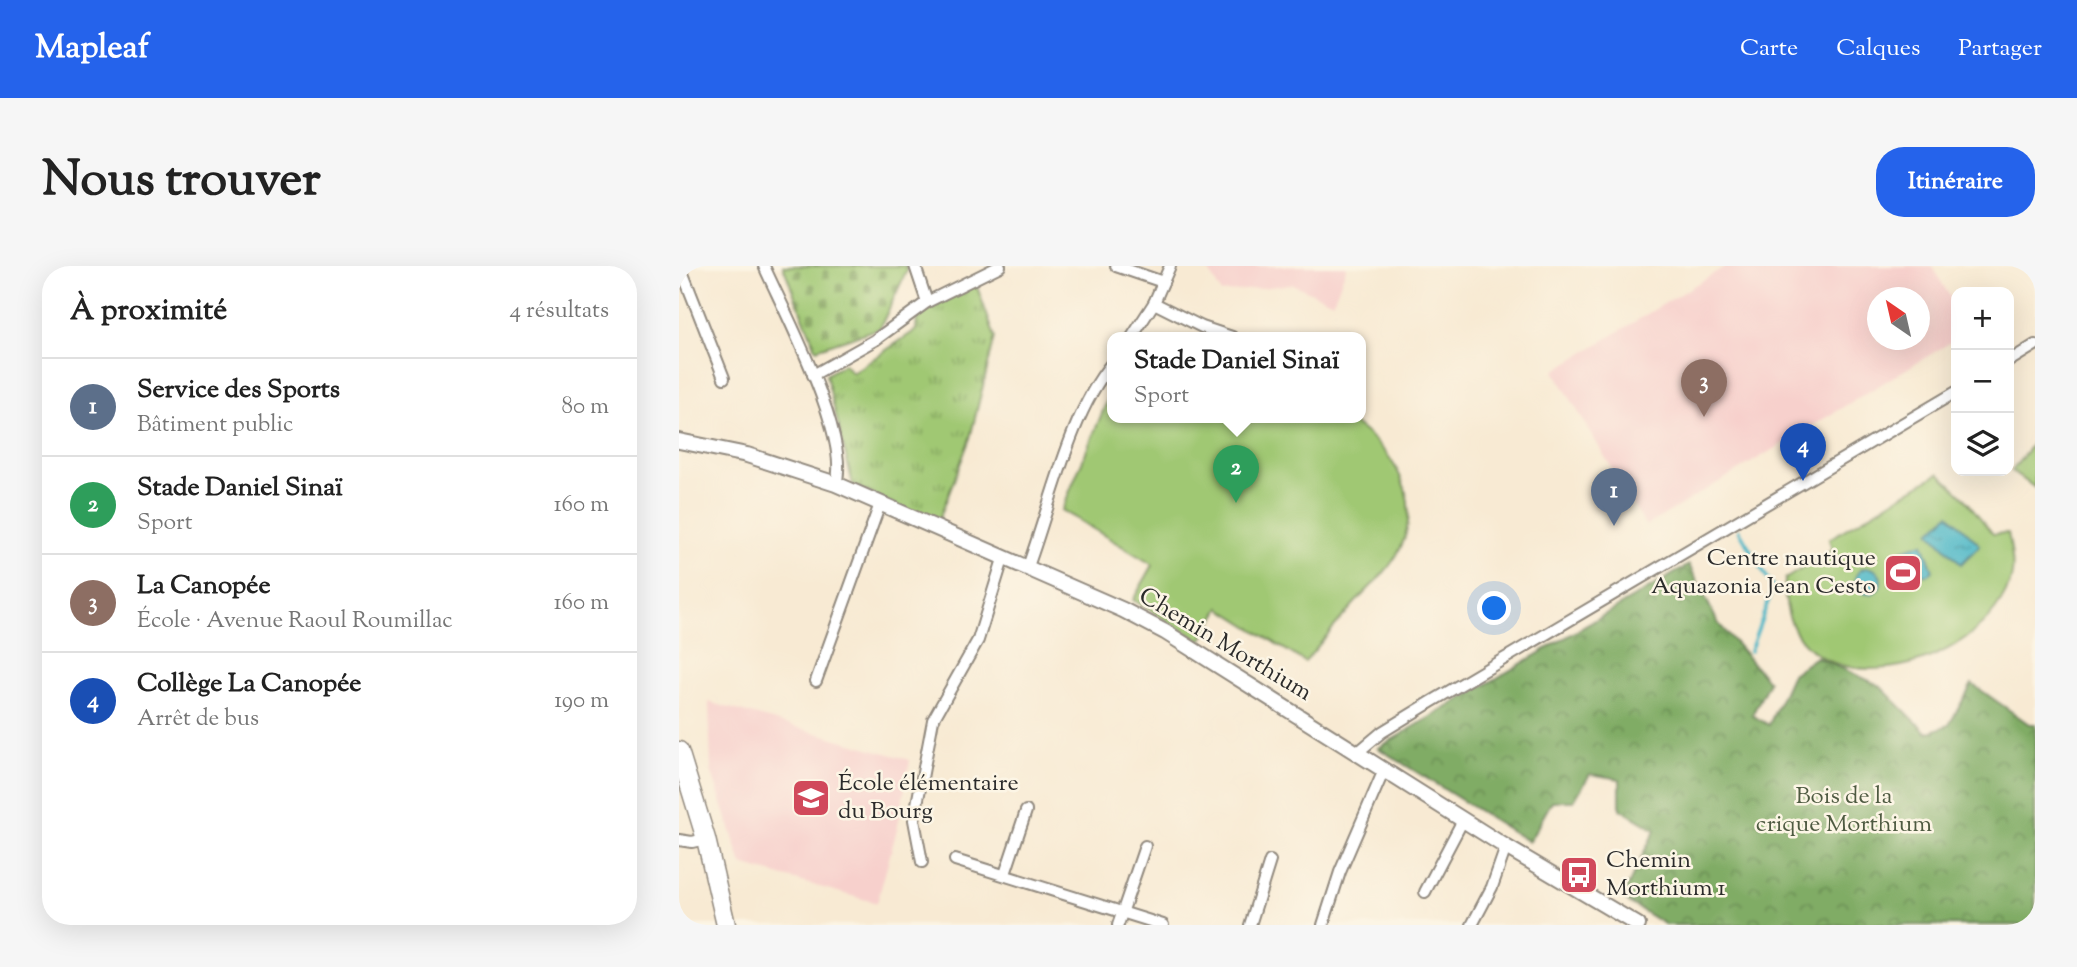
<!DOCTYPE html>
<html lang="fr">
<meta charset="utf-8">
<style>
:root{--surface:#fff;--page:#f6f6f6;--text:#222;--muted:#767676;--line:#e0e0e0;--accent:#2563eb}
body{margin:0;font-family:"Sorts Mill Goudy",serif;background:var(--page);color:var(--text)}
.controls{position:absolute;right:21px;top:21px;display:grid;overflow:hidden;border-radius:14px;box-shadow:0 7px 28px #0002}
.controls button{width:63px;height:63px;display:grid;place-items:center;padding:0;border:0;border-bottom:2px solid var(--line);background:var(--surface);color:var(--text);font:35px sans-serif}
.compass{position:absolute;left:1188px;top:21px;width:63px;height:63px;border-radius:50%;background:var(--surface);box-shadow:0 7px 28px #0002;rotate:326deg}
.you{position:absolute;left:816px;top:343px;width:24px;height:24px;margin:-18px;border:5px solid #fff;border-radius:50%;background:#1a73e8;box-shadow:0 0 0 10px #1a73e833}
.badge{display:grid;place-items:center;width:46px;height:46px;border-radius:50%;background:var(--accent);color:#fff;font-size:23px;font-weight:700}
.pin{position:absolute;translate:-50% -58px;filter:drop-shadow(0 2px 4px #0008)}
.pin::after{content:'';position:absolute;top:37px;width:24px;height:21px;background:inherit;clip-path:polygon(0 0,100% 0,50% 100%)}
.popup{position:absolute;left:428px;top:66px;width:259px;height:91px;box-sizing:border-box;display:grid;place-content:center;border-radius:14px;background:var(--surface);filter:drop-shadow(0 2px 5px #0005);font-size:23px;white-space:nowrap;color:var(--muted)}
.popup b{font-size:26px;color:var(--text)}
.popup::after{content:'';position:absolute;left:50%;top:100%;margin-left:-14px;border:14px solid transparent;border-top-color:var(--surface)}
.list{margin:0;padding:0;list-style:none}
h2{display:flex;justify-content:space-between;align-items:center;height:91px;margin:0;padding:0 28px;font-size:30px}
h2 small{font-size:23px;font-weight:400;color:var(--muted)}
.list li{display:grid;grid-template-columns:46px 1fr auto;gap:21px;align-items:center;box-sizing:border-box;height:98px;padding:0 28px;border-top:2px solid var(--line)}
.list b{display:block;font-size:26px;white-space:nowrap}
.list p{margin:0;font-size:23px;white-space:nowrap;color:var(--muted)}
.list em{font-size:23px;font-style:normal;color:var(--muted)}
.icon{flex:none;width:38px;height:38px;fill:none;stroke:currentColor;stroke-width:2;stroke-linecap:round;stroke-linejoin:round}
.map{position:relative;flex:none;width:1356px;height:659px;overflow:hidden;border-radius:28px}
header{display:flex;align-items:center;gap:42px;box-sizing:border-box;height:98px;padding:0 35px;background:var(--accent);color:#fff}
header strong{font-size:33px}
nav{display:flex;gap:38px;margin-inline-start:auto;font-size:24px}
.intro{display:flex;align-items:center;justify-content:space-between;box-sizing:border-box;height:168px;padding:0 42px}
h1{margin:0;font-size:49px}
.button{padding:18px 32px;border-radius:28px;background:var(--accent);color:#fff;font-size:24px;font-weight:700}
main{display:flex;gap:42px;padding:0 42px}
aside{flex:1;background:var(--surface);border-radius:28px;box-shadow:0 7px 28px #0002}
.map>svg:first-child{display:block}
</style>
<header>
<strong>Mapleaf</strong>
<nav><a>Carte</a><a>Calques</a><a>Partager</a></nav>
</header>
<div class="intro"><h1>Nous trouver</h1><a class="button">Itinéraire</a></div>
<main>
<aside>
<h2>À proximité<small>4 résultats</small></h2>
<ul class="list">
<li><span class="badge" style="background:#5c6f8a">1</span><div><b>Service des Sports</b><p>Bâtiment public</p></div><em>80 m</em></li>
<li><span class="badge" style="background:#2e9e5b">2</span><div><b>Stade Daniel Sinaï</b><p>Sport</p></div><em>160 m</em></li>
<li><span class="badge" style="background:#8d6e63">3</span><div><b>La Canopée</b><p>École · Avenue Raoul Roumillac</p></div><em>160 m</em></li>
<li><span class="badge" style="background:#1a4fb4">4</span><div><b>Collège La Canopée</b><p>Arrêt de bus</p></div><em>190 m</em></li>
</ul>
</aside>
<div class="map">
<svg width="1356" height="659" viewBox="0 0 1356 659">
<defs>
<pattern id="grass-tufts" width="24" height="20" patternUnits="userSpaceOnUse" patternTransform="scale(1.75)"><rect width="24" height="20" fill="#a0c873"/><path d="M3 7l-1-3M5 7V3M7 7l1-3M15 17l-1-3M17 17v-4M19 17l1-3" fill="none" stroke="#83a35f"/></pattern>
<pattern id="forest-crowns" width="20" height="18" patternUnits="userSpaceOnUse" patternTransform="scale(1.75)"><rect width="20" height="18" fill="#80ac65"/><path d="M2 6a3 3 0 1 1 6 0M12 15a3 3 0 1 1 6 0" fill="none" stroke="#698c53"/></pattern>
<pattern id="cemetery-stones" width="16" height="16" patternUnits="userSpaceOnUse" patternTransform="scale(1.75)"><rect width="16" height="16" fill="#a0c873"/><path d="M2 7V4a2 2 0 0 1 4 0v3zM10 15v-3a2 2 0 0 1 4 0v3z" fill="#83a35f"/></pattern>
<pattern id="water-ripples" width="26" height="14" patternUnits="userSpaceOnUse" patternTransform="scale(1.75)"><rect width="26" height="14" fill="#4bb7c7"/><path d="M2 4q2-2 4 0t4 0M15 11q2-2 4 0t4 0" fill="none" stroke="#3f95a2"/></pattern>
</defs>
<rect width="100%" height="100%" fill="#fcf5e5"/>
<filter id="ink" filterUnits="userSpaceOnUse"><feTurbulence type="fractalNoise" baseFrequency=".0143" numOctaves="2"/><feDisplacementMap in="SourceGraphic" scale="14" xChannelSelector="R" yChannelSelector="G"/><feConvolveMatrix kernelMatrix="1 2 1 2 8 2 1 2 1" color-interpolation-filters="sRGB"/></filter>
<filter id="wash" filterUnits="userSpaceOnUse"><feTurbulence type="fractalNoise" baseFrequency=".00686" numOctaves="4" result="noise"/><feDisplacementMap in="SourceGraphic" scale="28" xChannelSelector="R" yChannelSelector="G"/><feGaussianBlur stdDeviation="1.57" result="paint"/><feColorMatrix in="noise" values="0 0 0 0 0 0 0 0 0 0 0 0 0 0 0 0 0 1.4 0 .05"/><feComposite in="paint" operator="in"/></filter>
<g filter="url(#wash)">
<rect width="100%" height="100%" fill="#f8ead3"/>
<g fill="#f7d0cc" fill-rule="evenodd">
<path d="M527 0H668L654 36 613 18 542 27Z"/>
<path d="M1047 0H1253L1277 41V73L967 260 875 105ZM1198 32H1240V74H1198Z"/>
<path d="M30 436 231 494 219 559 198 637 63 599 32 504Z"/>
</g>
<path fill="url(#grass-tufts)" stroke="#667a4f" stroke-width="2" d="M297 18 316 71 291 172 258 259 174 219 147 109 165 98 173 107 237 64 238 50Z"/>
<path fill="url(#forest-crowns)" stroke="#566c48" stroke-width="2" d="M1010 299 1039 357 1090 416 1073 449 1090 459 1113 408 1137 391 1200 419 1248 467 1270 459 1293 418 1350 458H1356V659H987L943 632 976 564 941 543V513L911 508 895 535H873L850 576 699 482Z"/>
<path fill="url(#cemetery-stones)" stroke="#667a4f" stroke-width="2" d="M104 0H227L228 4 201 62 137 83Z"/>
<g fill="#a0c873" stroke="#667a4f" stroke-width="2">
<path d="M433 123V151H665C707 177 744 223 724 276 715 301 692 319 675 338 658 357 642 376 626 396L541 342 522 375 454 334 474 299 383 244Z"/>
<path d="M1356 174V222L1333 205Z"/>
<path d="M1260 207 1284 230 1314 268 1329 267C1332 284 1337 303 1330 319 1292 415 1099 448 1106 313L1153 284 1150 273Z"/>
</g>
<g fill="url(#water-ripples)" stroke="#3b7179" stroke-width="2">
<path d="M1270 248 1301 279 1282 298 1251 266Z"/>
<path d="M1244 277 1254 305 1250 308 1230 309 1223 284Z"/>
<circle cx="1189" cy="315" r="13"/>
</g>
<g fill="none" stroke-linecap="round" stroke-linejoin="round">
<path stroke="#4bb7c7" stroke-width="3.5" d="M1060 264 1094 322 1071 385"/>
</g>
</g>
<g filter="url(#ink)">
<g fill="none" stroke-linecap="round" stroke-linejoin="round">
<defs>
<g id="minor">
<path d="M1 0 45 112"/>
<path d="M85 0C106 47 172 171 157 218"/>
<path d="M236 0 248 36"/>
<path d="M437 0 484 16"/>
<path d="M475 37 523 61 553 71"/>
<path d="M453 71 475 37 491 0"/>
<path d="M1330 95 1356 79"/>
<path d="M134 109 196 74 248 36 321 0"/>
<path d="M348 303C372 239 390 149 433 97"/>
<path d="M137 415 201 238"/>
<path d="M678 487 703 466 752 436 1277 126"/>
<path d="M0 574 13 576 27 573"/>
<path d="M276 594 484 659"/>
<path d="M243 596 235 554 254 454 299 374 324 293"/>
<path d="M326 608 347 545"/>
<path d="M746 626 784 554"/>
<path d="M439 659 466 580"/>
<path d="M571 659 591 595"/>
<path d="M644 659 661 606 705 504"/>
<path d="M793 659 813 621 827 581"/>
</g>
<path id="tertiary" d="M0 175 68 189 157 218 444 344 486 366 827 581 959 659"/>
<path id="primary" d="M0 485 27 573 47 659"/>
</defs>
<use href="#minor" stroke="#928a7f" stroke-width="14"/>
<use href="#tertiary" stroke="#928a7f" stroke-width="18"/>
<use href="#primary" stroke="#928a7f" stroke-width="21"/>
<use href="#minor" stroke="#fff" stroke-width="10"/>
<use href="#tertiary" stroke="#fff" stroke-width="14"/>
<use href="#primary" stroke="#fff" stroke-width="18"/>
</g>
</g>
<defs>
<symbol id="stadium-square" viewBox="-11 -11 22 22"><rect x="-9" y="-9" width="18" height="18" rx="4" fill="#d1495b" stroke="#fcf5e5"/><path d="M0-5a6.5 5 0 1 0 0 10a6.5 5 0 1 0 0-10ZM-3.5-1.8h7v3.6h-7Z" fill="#fff"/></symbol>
<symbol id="school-square" viewBox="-11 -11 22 22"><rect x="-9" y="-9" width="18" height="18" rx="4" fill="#d1495b" stroke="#fcf5e5"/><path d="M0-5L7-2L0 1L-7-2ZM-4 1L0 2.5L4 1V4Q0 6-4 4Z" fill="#fff"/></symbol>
<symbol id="bus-square" viewBox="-11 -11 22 22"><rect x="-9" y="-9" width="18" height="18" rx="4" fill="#d1495b" stroke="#fcf5e5"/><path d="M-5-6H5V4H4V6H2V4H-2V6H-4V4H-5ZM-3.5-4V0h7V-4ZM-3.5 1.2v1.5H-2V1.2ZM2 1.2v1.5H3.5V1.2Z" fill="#fff"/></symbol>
</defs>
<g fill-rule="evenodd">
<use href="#stadium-square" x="1202" y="285" width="44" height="44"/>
<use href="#school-square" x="110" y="510" width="44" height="44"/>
<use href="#bus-square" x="878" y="587" width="44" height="44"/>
</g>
<g text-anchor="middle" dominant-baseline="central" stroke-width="5" stroke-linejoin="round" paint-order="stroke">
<g font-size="24" fill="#2b2b2b" stroke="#fcf5e5" text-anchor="start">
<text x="1197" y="293" text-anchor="end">Centre nautique<tspan x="1197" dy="28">Aquazonia Jean Cesto</tspan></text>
<text x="159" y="518">École élémentaire<tspan x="159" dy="28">du Bourg</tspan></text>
<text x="927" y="595">Chemin<tspan x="927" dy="28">Morthium 1</tspan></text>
</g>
<g font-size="24" fill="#2b2b2b" stroke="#fcf5e5">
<text transform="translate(546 379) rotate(31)">Chemin Morthium</text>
</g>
<g font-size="24" fill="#4e5a41" stroke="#fcf5e5">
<text x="1165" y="531">Bois de la<tspan x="1165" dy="28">crique Morthium</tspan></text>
</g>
</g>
</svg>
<div class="controls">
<button>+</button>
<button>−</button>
<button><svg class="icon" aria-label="layers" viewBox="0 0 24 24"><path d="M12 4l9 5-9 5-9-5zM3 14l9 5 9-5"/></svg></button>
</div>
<svg class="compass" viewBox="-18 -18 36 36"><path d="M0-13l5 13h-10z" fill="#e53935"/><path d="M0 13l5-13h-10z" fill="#767676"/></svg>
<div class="you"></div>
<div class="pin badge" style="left:935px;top:260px;background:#5c6f8a">1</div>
<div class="pin badge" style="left:557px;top:237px;background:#2e9e5b">2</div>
<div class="popup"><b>Stade Daniel Sinaï</b>Sport</div>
<div class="pin badge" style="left:1025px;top:151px;background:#8d6e63">3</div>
<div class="pin badge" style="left:1124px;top:215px;background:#1a4fb4">4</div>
</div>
</main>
